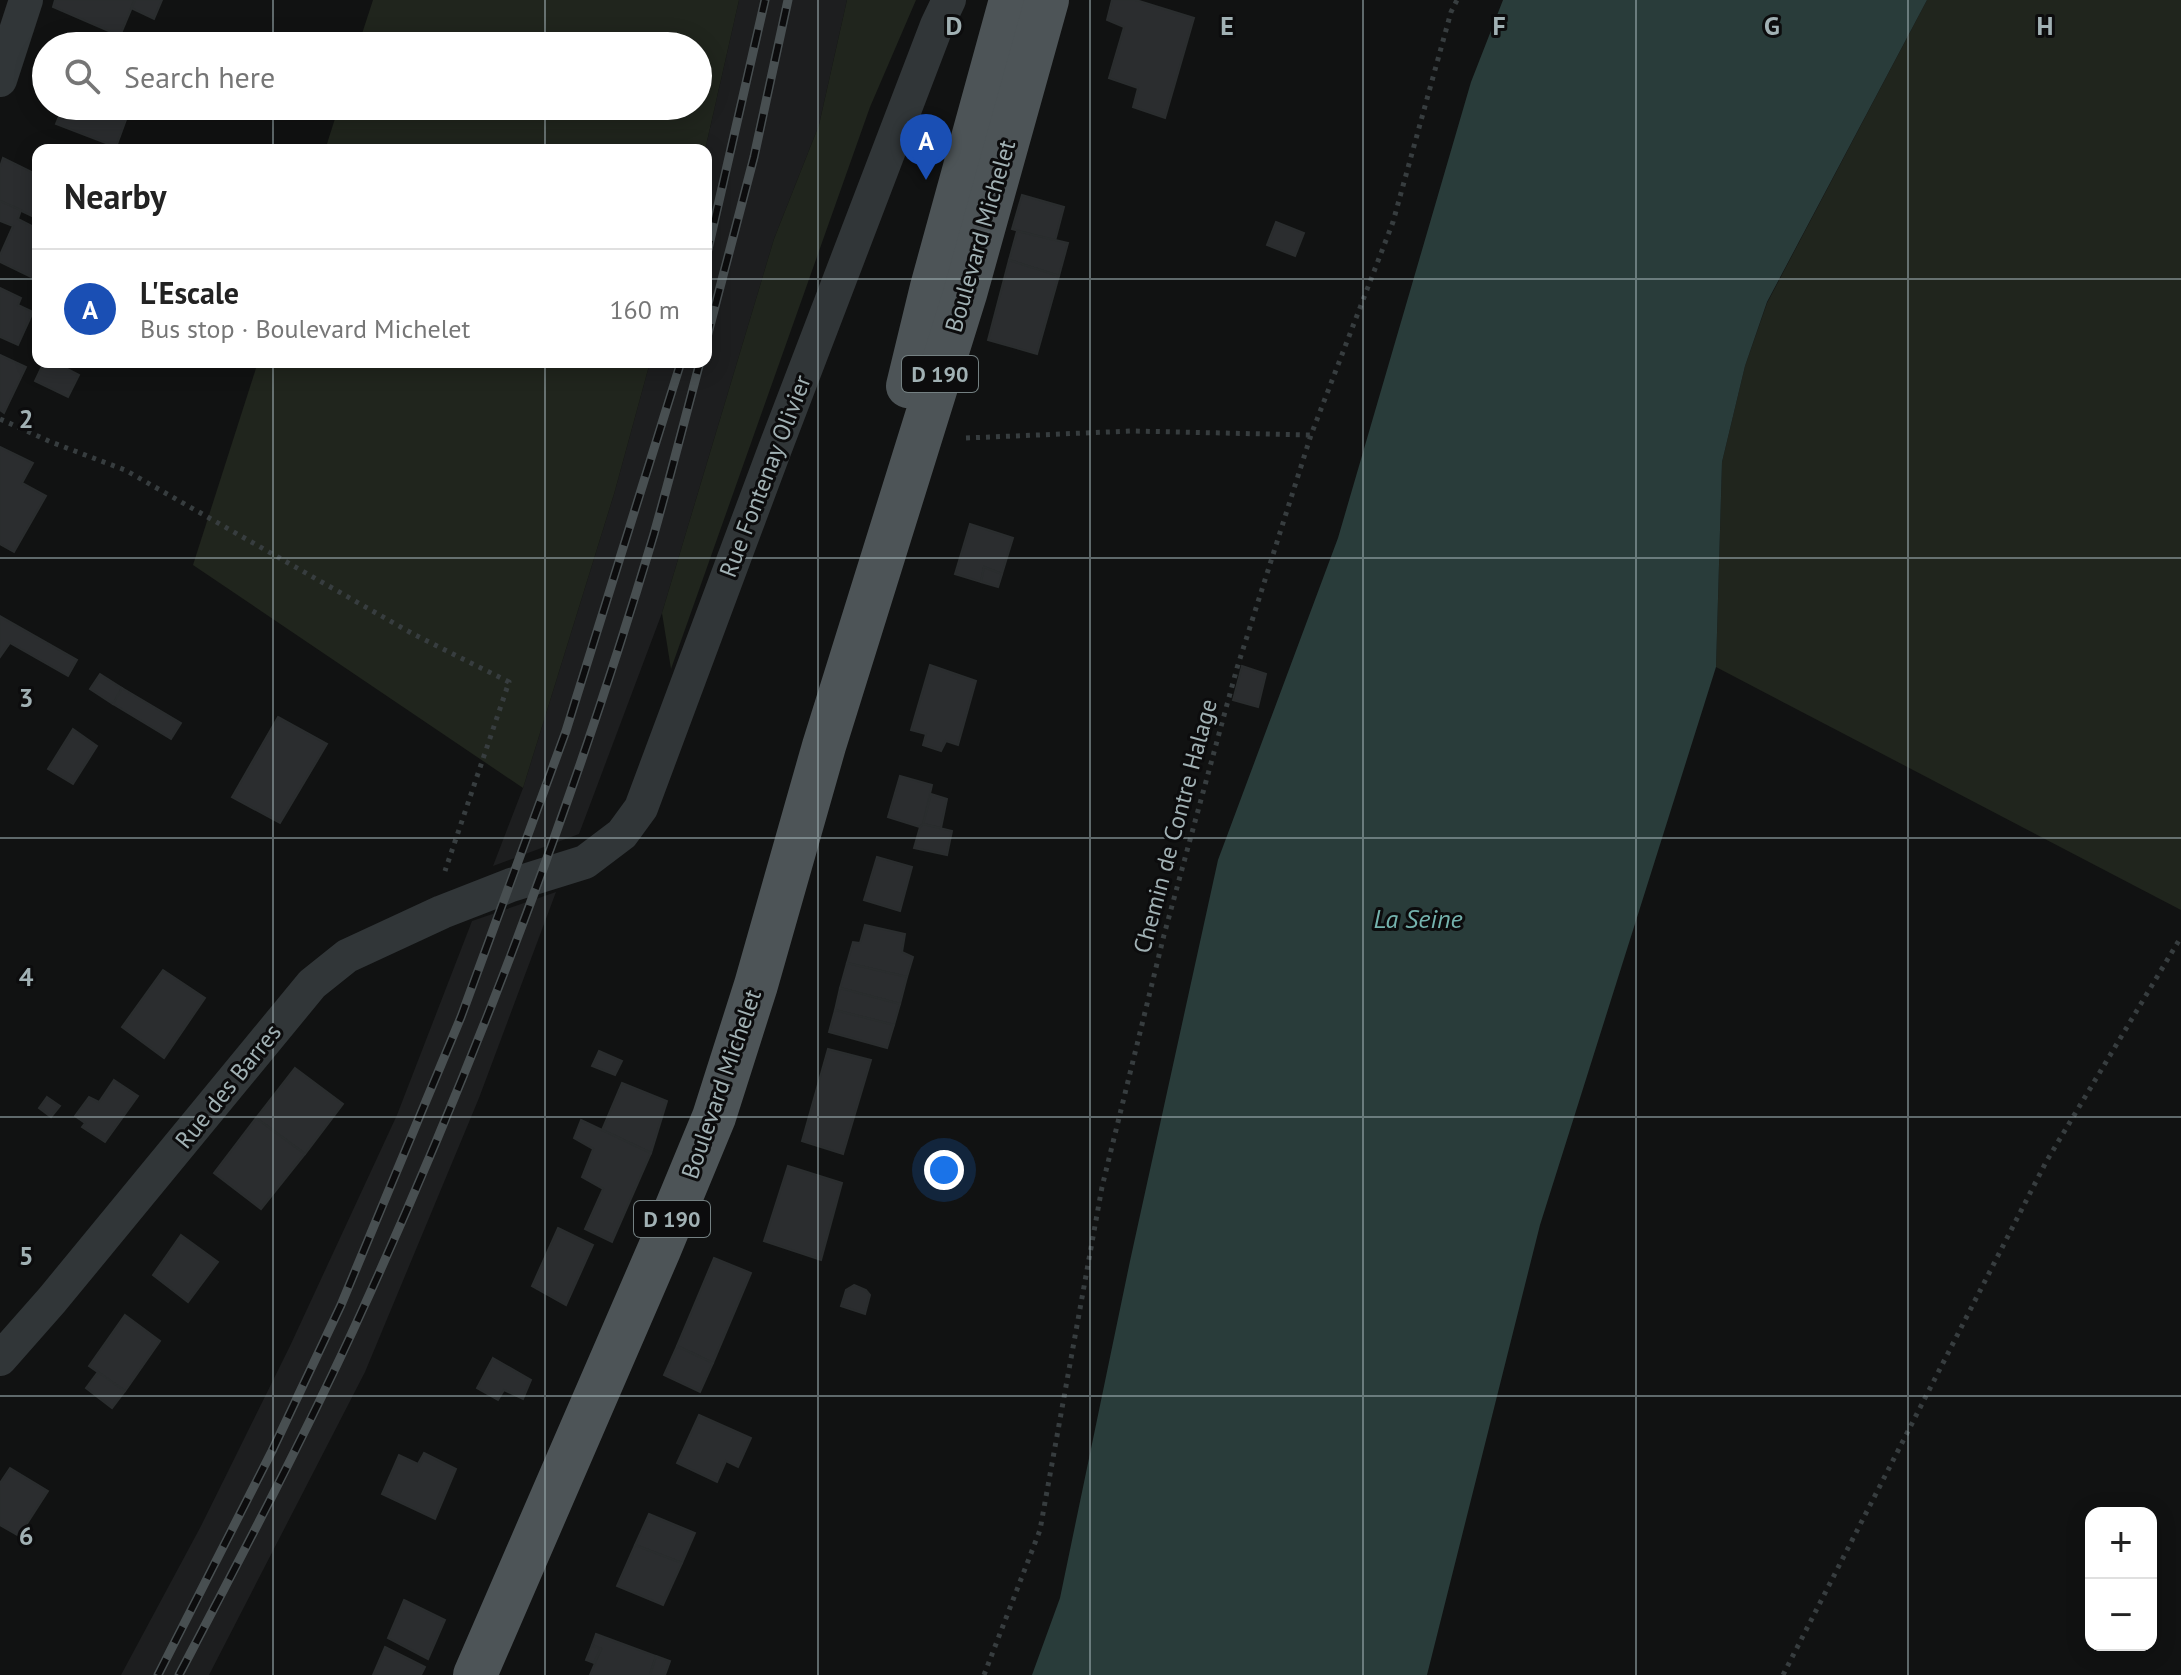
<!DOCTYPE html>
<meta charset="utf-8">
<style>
:root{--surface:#fff;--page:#f2f2f2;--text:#222;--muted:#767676;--line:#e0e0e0;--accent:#0f766e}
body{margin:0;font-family:"PT Sans",sans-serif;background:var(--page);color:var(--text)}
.controls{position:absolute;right:24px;bottom:24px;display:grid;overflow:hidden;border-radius:16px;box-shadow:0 4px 20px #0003}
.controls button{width:72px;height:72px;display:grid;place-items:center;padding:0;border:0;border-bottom:2px solid var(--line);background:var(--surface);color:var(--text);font:40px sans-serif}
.you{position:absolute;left:944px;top:1170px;width:28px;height:28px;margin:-20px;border:6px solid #fff;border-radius:50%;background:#1a73e8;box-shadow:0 0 0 12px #1a73e833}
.badge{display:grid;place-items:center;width:52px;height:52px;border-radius:50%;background:var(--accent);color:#fff;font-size:26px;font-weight:700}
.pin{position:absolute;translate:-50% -66px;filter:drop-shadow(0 2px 4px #0008)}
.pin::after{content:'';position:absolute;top:42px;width:28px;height:24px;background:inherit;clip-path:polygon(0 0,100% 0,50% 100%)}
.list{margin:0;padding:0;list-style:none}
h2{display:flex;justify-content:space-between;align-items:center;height:104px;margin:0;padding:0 32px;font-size:34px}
h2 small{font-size:26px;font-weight:400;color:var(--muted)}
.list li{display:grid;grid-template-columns:52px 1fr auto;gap:24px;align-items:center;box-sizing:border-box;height:120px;padding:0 32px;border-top:2px solid var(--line)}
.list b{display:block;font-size:30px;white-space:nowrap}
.list p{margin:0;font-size:26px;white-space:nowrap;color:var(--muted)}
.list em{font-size:26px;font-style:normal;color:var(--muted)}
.icon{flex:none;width:44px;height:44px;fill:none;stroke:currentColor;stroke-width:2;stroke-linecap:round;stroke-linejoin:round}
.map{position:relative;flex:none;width:2181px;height:1675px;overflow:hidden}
.search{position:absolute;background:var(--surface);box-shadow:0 4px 20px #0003;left:32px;top:32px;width:680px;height:88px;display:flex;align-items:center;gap:20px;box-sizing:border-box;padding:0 28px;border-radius:44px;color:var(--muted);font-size:30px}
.panel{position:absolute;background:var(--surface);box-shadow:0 4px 20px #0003;left:32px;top:144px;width:680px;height:224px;border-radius:16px}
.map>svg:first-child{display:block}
</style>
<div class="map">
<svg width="2181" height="1675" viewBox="0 0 2181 1675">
<rect width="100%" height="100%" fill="#111212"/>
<g fill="#1d1e1f">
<path d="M739 0H847L819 125 774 239 662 613 579 834 493 866 523 788 614 494 650 362H706L705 150Z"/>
<path d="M556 892 479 1098 365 1372 209 1675H121L201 1526 290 1346 397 1115 472 921Z"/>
</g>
<g fill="#20251d">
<path d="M373 0H739L705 150H325L339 106H698V46H358Z"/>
<path d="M847 0H916L870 107 671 669 662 613 774 239 819 125Z"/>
<path d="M1927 0H2181V910L1716 667 1722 462 1745 366 1767 303Z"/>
<path d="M258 362H650L614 494 523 788 193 565Z"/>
</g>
<path fill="#293c3a" d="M1503 0H1927L1767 302 1745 366 1722 462 1716 667 1540 1225 1427 1675H1032L1060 1598 1130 1261 1218 860 1338 538 1471 82Z"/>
<g fill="#2b2d2f" stroke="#2a2d2e" stroke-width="2">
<path d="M55 0H135L120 36 53 7Z"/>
<path d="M135 0H162L154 19 131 8Z"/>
<path d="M1112 0H1136L1194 18 1165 118 1133 107 1138 88 1109 78 1124 27 1107 20Z"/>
<path d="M63 106H131L116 147 56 124Z"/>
<path d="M3 158 38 175 36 218 0 201V167Z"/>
<path d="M1022 195 1064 207 1055 241 1012 229Z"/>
<path d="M0 201 21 210 18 219 38 229V272L35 279 0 262V255L13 226 0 221Z"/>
<path d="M1276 222 1304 233 1295 256 1267 245Z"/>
<path d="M1017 231 1068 243 1059 276 1009 260Z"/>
<path d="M1009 260 1059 276 1037 354 988 340Z"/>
<path d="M0 288 21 298 18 305 33 312 18 345 0 337Z"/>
<path d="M0 355 26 367 4 413 0 410Z"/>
<path d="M44 362H54L79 375 68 397 35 381Z"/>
<path d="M0 447 33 463 22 483 46 496 14 552 0 544Z"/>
<path d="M970 524 1013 538 1002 574 984 567 981 582 955 574Z"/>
<path d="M984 567 1002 574 998 587 981 582Z"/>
<path d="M0 616 77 660 68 676 10 643 0 657Z"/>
<path d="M930 665 976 681 958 745 946 741 941 751 923 745 926 734 911 730Z"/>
<path d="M1242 666 1266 674 1258 707 1233 700Z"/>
<path d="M100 674 122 688 113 704 90 689Z"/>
<path d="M122 688 181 723 171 739 113 704Z"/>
<path d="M278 717 327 744 280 823 232 797Z"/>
<path d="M73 729 97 746 73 784 48 769Z"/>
<path d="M900 776 932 785 923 824 920 827 888 817Z"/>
<path d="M931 794 947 799 941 828 923 824Z"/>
<path d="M923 824 952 831 947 855 914 848 920 827Z"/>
<path d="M877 857 912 867 900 911 864 900Z"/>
<path d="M865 925 905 934 902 952 913 957 907 977 847 963 853 942 860 943Z"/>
<path d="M847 963 907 977 900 1004 840 988Z"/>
<path d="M163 970 205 998 164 1058 122 1027Z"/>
<path d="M840 988 900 1004 894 1025 835 1010Z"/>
<path d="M835 1010 894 1025 887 1048 829 1032Z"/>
<path d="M828 1049 871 1060 843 1154 802 1141Z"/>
<path d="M599 1051 622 1061 615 1075 592 1066Z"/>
<path d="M295 1068 343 1104 305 1154 256 1118Z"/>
<path d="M114 1080 138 1096 105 1142 82 1127 85 1123 75 1116 89 1097 99 1102Z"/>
<path d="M622 1083 667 1101 651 1153 602 1130Z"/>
<path d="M47 1097 60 1106 51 1117 39 1108Z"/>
<path d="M256 1118 305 1154 261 1209 214 1173Z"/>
<path d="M581 1120 651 1153 612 1242 585 1229 603 1189 582 1177 593 1149 574 1138Z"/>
<path d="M788 1166 842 1183 821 1260 764 1241Z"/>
<path d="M558 1228 593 1245 566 1305 532 1286Z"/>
<path d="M181 1235 218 1262 188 1302 153 1275Z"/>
<path d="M714 1258 751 1273 713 1363 677 1346Z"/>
<path d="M854 1285 866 1290 870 1295 865 1314 841 1306 846 1290Z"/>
<path d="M125 1315 160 1341 125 1391 89 1366Z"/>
<path d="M677 1346 713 1363 700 1392 664 1375Z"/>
<path d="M493 1358 531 1380 523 1399 504 1390 498 1400 477 1388Z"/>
<path d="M98 1372 125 1391 112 1408 86 1388Z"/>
<path d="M699 1415 751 1438 738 1467 726 1461 717 1482 677 1463Z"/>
<path d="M424 1453 456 1469 435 1519 382 1494 399 1455 418 1464Z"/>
<path d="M10 1468 48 1491 19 1536 0 1525V1483Z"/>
<path d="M649 1514 695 1533 682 1563 635 1545Z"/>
<path d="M635 1545 682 1563 663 1605 617 1586Z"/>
<path d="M404 1600 445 1620 428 1659 388 1638Z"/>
<path d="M596 1634 656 1656 650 1675H590L601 1649 592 1645Z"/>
<path d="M592 1645 601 1649 594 1663 586 1660Z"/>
<path d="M385 1647 425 1667 421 1675H373Z"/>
<path d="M656 1656 670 1661 665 1675H650Z"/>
</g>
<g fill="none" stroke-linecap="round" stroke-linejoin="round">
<g stroke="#373d3f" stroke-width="5" stroke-dasharray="4 6" stroke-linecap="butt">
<path d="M0 419 51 442 125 470 413 634 509 682 445 871"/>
<path d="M966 438 1132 431 1311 435"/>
<path d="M984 1675 1040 1530 1102 1187 1164 935 1237 668 1311 435 1393 222 1451 12 1457 0"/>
<path d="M1783 1675 2046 1162 2181 937"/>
</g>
<g stroke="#313638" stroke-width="34">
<path d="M0 80 26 0"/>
<path d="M0 1359 52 1300 312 984 347 956 442 912 511 885 585 862 622 834 641 808 776 446 937 25 949 0"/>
</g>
<g stroke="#4d5457" stroke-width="44">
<path d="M908 386 932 287 1011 0"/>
<path d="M475 1675 659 1250 714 1117 756 985 824 746 965 294 1047 0"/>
</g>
<defs>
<g id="rail">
<path d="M706 258 765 0"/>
<path d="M706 341 754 157 788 0"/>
<path d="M158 1675 272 1451 341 1305 461 1017 566 731 681 362"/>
<path d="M179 1675C242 1555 305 1436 361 1313 476 1061 575 799 654 534 670 477 685 419 700 362"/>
</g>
</defs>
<use href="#rail" stroke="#484f51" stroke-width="9"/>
<use href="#rail" stroke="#0c0c0d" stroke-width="6" stroke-dasharray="18" stroke-linecap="butt"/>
</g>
<path fill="none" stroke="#a1b1b4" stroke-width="2" stroke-opacity="0.55" d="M273 0V46M545 0V46M818 0V1675M1090 0V1675M1363 0V1675M1636 0V1675M1908 0V1675M273 106V150M545 106V150M0 279H38M706 279H2181M273 362V1675M545 362V1675M0 558H2181M0 838H2181M0 1117H2181M0 1396H2181"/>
<g text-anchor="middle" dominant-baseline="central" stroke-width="6" stroke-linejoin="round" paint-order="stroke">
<g fill="#0c0c0d" stroke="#748082" stroke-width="2">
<rect x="902" y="356" width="76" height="36" rx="6"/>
<rect x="634" y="1201" width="76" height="36" rx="6"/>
</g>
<g font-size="22" font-weight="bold" fill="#a1b1b4">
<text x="940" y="374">D 190</text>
<text x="672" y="1219">D 190</text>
</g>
<g font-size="24" fill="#a1b1b4" stroke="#0c0c0d">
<text transform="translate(980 236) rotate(-74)">Boulevard Michelet</text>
<text transform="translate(765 476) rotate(-69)">Rue Fontenay Olivier</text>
<text transform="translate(1175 826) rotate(-75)">Chemin de Contre Halage</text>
<text transform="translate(721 1084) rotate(-71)">Boulevard Michelet</text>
<text transform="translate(228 1086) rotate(-51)">Rue des Barres</text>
</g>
<g font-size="26" font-style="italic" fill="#74b3ae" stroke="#0c0c0d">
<text x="1418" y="918">La Seine</text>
</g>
</g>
<g font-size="26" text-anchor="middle" font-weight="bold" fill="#a1b1b4" stroke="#0c0c0d" stroke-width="6" stroke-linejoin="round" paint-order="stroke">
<text x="954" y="35">D</text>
<text x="1227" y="35">E</text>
<text x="1499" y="35">F</text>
<text x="1772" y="35">G</text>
<text x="2045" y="35">H</text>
<text x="26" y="428">2</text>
<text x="26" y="707">3</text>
<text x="26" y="986">4</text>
<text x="26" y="1265">5</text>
<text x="26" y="1545">6</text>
</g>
</svg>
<div class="controls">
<button>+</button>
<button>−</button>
</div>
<div class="you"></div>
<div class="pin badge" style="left:926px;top:180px;background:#1a4fb4">A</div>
<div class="search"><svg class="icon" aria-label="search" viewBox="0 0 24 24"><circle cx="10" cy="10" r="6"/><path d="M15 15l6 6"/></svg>Search here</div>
<section class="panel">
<h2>Nearby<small></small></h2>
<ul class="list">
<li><span class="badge" style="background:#1a4fb4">A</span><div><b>L'Escale</b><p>Bus stop · Boulevard Michelet</p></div><em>160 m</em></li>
</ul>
</section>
</div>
